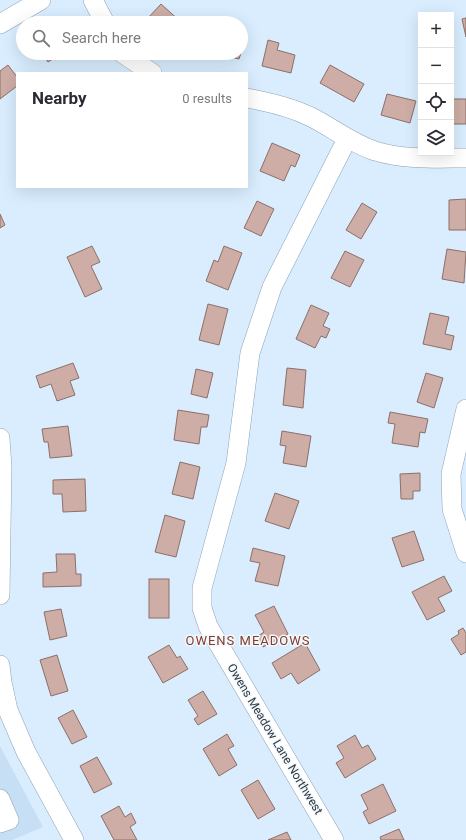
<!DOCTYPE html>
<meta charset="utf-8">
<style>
:root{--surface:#fff;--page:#f2f2f3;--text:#2b2b33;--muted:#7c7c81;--line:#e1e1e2}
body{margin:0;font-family:Roboto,sans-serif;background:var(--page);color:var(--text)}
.controls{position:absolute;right:12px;top:12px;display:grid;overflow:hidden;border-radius:0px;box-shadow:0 4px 16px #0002}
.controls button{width:36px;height:36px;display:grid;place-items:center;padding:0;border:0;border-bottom:1px solid var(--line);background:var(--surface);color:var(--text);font:20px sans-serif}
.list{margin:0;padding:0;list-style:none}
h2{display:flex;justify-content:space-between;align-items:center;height:52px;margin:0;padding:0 16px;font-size:17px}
h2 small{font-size:13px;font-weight:400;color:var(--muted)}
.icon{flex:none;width:22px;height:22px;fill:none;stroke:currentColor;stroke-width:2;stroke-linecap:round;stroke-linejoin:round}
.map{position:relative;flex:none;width:466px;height:840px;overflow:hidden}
.search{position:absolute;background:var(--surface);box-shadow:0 4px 16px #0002;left:16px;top:16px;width:232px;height:44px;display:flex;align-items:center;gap:10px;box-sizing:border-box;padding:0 14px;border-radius:22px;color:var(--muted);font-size:15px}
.panel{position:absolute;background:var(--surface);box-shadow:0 4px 16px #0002;left:16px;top:72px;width:232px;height:116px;border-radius:0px}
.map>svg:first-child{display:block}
</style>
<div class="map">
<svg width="466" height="840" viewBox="0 0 466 840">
<rect width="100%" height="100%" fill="#d9edfe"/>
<path fill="#c7dff4" d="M0 746 43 827 12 840H0Z"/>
<g fill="#cdada5" stroke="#8d6f68">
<path d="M161 4 182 23H153L148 18Z"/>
<path d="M466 18V37L462 19Z"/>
<path d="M268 40 279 43 277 50 295 55 291 73 262 66Z"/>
<path d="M42 53H62L48 62Z"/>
<path d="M215 53H241L239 59Z"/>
<path d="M8 65 17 77V86L0 99V71Z"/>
<path d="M330 65 364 84 354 102 320 83Z"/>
<path d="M387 94 416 101 410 123 381 115Z"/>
<rect x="451" y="99" width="15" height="25"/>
<path d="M272 143 300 155 295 167 291 165 284 181 260 171Z"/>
<path d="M466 199V230H449V200Z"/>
<path d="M257 201 274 209 261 236 244 228Z"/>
<path d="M362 203 377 212 361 239 346 230Z"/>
<path d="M0 214 5 225 0 228Z"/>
<path d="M92 246 100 262 91 266 102 289 85 297 67 257Z"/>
<path d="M224 246 242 253 228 290 206 281 214 260 218 262Z"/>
<path d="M447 249 466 252 464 283 442 279Z"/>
<path d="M345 251 364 260 350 287 331 278Z"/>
<path d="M208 304 228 309 219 345 199 340Z"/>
<path d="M311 305 329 313 323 326 330 329 326 338 321 336 315 348 296 339Z"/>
<path d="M430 313 449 317 445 334 454 336 451 350 423 344Z"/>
<path d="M73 363 79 378 70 381 75 395 57 401 51 384 40 388 36 376Z"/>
<path d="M287 368 306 370 303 408 283 405Z"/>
<path d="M196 369 213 373 207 398 191 394Z"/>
<path d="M426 373 443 378 434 408 417 402Z"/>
<path d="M178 410 209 415 207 427H201L199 444 174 440Z"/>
<path d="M390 412 428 419 425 433 420 432 418 447 392 443 395 424 388 423Z"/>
<path d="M68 426 72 456 50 458 48 442H44L42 429Z"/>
<path d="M282 431 311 436 306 467 283 463 286 446 280 445Z"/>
<path d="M180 462 200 467 193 499 172 494Z"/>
<path d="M420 473V491H413V499H401L400 474Z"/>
<path d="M85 479 86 511 63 512 62 494H53V480Z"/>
<path d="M275 493 299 501 289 529 265 521Z"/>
<path d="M165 515 185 521 176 557 155 552Z"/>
<path d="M414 531 424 560 402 567 392 538Z"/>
<path d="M253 548 285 556 278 586 255 581 260 563 250 561Z"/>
<path d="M56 554H75L76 574H81V586L43 587V573L57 572Z"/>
<path d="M444 576 452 591 438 598 445 611 427 620 412 592Z"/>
<rect x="149" y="579" width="20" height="39"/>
<path d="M274 606 288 634 263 647 258 636 264 632 255 615Z"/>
<path d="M61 609 67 636 50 640 44 612Z"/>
<path d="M463 628 466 633V652L461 655 451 639 459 634 458 631Z"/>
<path d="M305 643 320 670 298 684 291 673 281 679 272 663Z"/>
<path d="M169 645 177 658 180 656 188 669 163 683 148 657Z"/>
<path d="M57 655 68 691 51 696 40 660Z"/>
<path d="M203 691 217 714 198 725 194 719 198 716 188 700Z"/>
<path d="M73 710 87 737 72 744 58 718Z"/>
<path d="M227 734 234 746 228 749 237 765 219 776 203 749Z"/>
<path d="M355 735 362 748 368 745 376 759 345 778 336 763 344 758 337 746Z"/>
<path d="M97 757 112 784 94 793 80 766Z"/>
<path d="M258 780 275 809 258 819 241 790Z"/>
<path d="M383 784 396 811 369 824 363 812 368 809 361 795Z"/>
<path d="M119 806 125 817 131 813 136 823 130 827 137 840H114L101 816Z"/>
<path d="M399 829 404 840H381L380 837Z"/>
<path d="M287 832 291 840H268Z"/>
</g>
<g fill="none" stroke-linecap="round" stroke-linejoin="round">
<defs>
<g id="minor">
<path d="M93 0 105 23"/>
<path d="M0 24 41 0"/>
<path d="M122 53 152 73"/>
<path d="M247 98C269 102 291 107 311 117 333 128 351 143 375 151 405 160 436 158 466 158"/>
<path d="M466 409 451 474 452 509 466 553"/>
<path d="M0 438 2 467 0 595"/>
<path d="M0 665 2 682 8 710 26 752 74 840"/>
<path d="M0 799 9 820 0 823"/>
<path d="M334 840 208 626 202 608V588L236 463 250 353 272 287 347 139"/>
</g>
</defs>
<use href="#minor" stroke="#8aa1b5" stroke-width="20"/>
<use href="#minor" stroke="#fff" stroke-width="19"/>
</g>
<g text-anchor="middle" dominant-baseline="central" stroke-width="3" stroke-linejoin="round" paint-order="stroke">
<g font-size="12" fill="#2f3941" stroke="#f3f8fc">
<text transform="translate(275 739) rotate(59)">Owens Meadow Lane Northwest</text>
</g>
<g font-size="13" letter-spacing="1" fill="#833d2f" stroke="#f3f8fc">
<text x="248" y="640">OWENS MEADOWS</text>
</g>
</g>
</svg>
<div class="controls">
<button>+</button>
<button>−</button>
<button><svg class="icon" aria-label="locate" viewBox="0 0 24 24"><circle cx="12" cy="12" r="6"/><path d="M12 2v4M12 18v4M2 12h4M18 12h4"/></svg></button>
<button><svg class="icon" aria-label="layers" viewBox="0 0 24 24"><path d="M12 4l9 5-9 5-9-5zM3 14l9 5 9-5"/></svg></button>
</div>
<div class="search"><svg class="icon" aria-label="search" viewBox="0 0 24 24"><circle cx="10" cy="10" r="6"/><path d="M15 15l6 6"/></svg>Search here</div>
<section class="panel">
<h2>Nearby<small>0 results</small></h2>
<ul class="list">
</ul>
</section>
</div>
